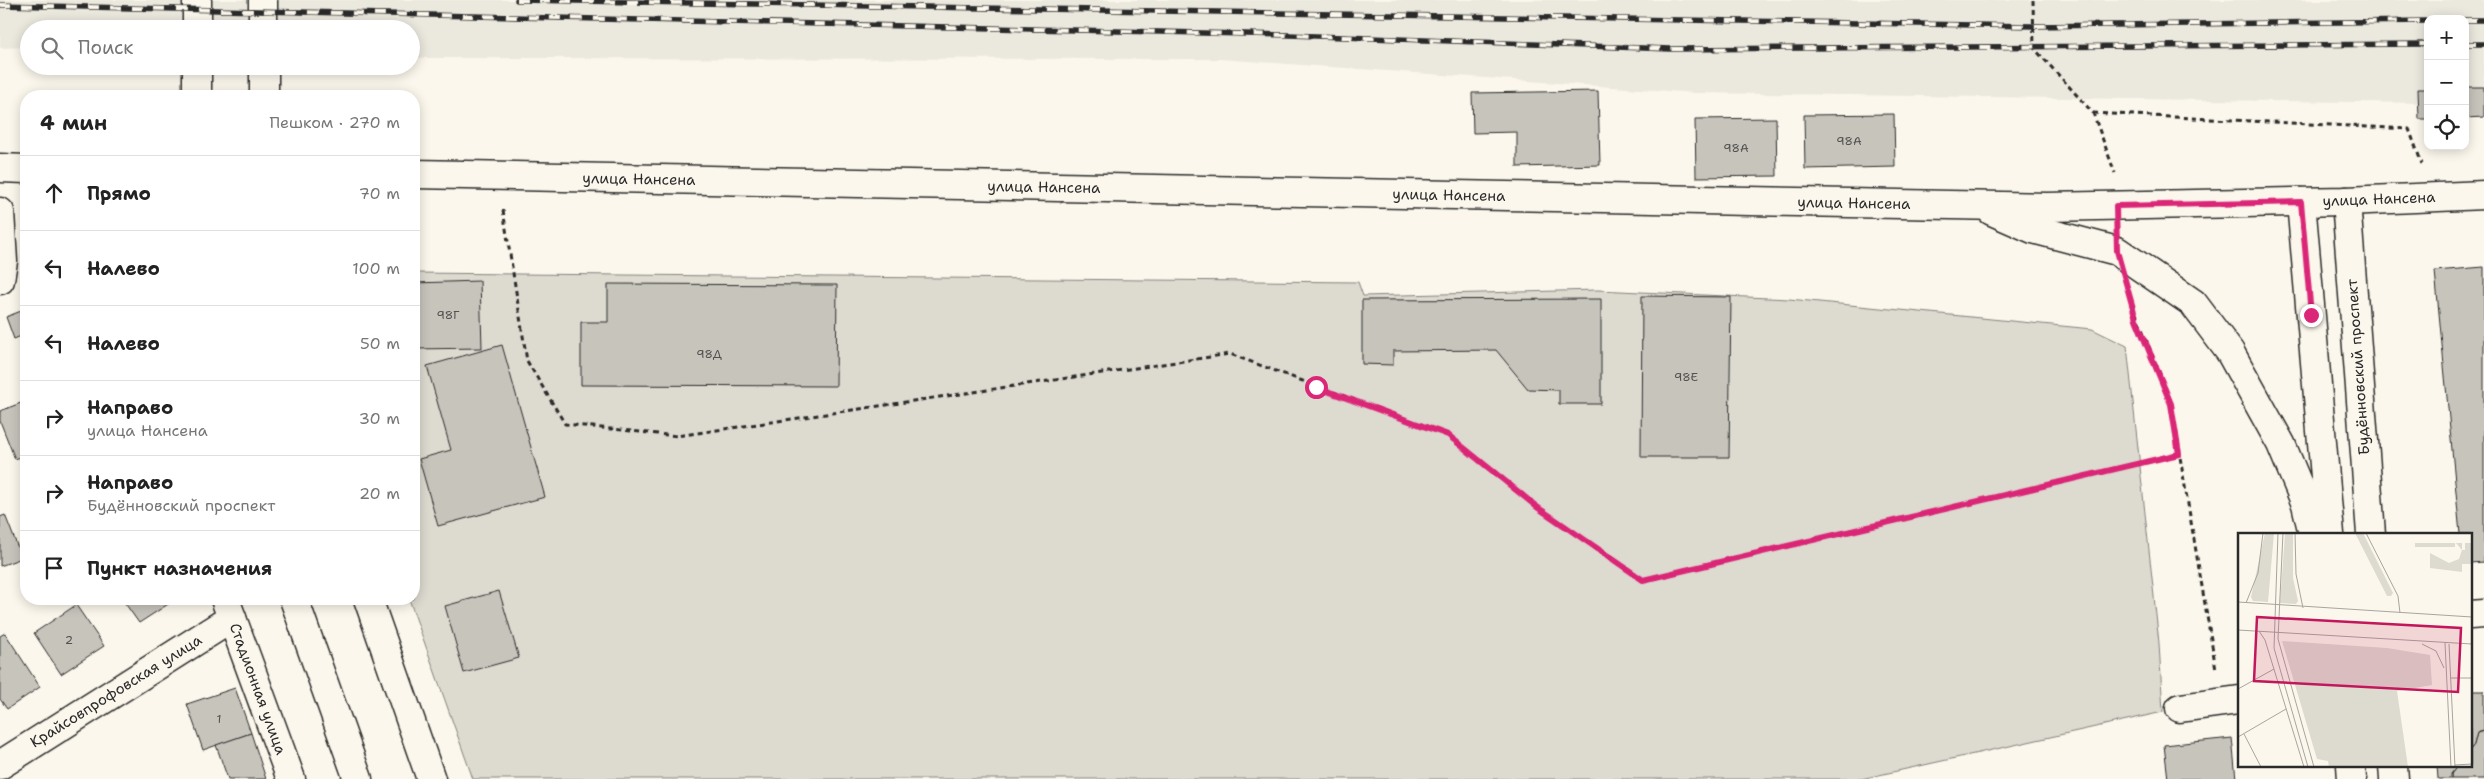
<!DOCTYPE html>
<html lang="ru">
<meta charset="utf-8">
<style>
:root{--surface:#fff;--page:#f2f2f2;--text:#222;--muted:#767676;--line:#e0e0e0}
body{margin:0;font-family:"Shantell Sans",sans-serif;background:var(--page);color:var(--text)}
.controls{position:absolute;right:15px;top:15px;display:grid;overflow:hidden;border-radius:10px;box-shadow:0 2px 12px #0003}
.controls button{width:45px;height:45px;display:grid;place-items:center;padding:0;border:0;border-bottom:1px solid var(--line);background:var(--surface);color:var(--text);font:25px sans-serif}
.stop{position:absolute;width:15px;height:15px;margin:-11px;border:4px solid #db2777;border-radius:50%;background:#fff}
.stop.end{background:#db2777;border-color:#fff;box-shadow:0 1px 5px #0008}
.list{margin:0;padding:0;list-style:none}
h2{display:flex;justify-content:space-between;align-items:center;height:65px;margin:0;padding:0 20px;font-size:21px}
h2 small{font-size:16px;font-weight:400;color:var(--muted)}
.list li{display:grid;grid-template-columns:32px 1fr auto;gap:15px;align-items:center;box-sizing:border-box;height:75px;padding:0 20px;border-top:1px solid var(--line)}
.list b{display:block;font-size:19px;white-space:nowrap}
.list p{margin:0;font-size:16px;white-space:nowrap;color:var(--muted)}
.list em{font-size:16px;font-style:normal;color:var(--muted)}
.icon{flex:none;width:28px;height:28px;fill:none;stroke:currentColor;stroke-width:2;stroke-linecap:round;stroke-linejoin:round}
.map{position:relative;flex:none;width:2484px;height:779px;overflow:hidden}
.search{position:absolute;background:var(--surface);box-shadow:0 2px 12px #0003;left:20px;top:20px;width:400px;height:55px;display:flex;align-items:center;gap:12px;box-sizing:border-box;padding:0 18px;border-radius:28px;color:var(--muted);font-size:19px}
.panel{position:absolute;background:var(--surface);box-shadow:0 2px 12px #0003;left:20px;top:90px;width:400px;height:515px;border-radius:20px}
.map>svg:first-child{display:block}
</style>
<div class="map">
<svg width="2484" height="779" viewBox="0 0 2484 779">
<rect width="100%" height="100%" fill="#fbf7ec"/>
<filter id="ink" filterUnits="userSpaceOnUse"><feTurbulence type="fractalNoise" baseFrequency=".02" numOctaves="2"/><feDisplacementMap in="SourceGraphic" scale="10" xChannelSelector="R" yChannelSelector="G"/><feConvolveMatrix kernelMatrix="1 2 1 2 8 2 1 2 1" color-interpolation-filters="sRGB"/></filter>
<g filter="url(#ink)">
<path fill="#ebe8de" d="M0 0H2484V103H2465V19H2428V103L1696 93 1220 59 411 58V29H29V47L0 48Z"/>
<path fill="#dddad0" stroke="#84827e" d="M414 273 1358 282 1363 296 1598 290 1789 299 2092 329 2127 346 2159 643 2163 712 1861 779H473L409 599H414Z"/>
<g fill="#c7c4bc" stroke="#2b2b2b">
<path d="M2465 87H2484V117L2465 118Z"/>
<path d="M2418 89H2428V119H2419Z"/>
<path d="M1598 91 1600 165 1517 167V132L1473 133 1472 93Z"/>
<path d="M1894 114 1895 167 1805 169 1804 115Z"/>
<path d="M1776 118 1777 176 1696 177 1695 119Z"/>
<path d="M2484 267V562L2470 563V534H2460L2435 271Z"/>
<path d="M480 281 482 348 414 349V283Z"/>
<path d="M608 284 837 285 836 386 581 385V322H608Z"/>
<path d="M1642 296 1731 297 1729 457H1641Z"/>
<path d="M1601 299V404H1559V390L1528 389 1496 350 1393 351V365L1362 364V300Z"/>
<path d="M26 309V334L14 339 6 317Z"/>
<path d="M502 345 545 497 438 526 419 459 451 450 427 366Z"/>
<path d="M26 401V455L15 459 0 421V411Z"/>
<path d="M5 515 22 558 0 566V517Z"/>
<path d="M499 591 519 658 464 673 445 606Z"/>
<path d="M122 599H176L139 623Z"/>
<path d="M76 605 104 646 61 674 34 633Z"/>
<path d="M5 633 40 687 7 709 0 699V636Z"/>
<path d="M235 688 251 733 203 750 187 704Z"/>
<path d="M2470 691H2484V731L2477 733 2474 745 2470 750Z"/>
<path d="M2484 731V779H2451V774L2458 765H2470V750L2474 745 2477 733Z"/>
<path d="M251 733 266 779H228L216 745Z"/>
<path d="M2232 738 2236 779H2168L2164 745Z"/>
<path d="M2437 765H2458L2451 774V779H2438Z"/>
</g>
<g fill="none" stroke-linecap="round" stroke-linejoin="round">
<defs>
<g id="minor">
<path d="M0 212 3 261 0 280"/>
<path d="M225 599 291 779"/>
<path d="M2470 615 2484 614"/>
<path d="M2180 708 2239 700"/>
<path d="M0 765 232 618"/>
</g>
<g id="major">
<path d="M197 0V29"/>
<path d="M263 0V29"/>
<path d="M197 66V96"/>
<path d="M264 66V96"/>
<path d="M0 168 26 169"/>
<path d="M414 174 2047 207 2346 201 2484 195"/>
<path d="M2346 201 2371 534"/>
<path d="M2301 202 2330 534"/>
<path d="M1992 211 2033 229 2117 251 2193 303 2230 352 2281 444 2306 504 2313 534"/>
<path d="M294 599 358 779"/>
<path d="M368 599 431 779"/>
<path d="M2351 765 2352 779"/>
<path d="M2393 765 2394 779"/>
</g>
</defs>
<use href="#minor" stroke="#2b2b2b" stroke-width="31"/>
<use href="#major" stroke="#2b2b2b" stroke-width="31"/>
<g stroke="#2b2b2b" stroke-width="3" stroke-dasharray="5 4" stroke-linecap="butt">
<path d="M2033 0 2034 48 2093 113 2115 173"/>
<path d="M2093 113 2409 129 2422 164"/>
<path d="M503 210 527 361 565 424 677 436 1230 354 1448 435 1537 507 1643 580 2179 454"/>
<path d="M2132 304 2171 404 2216 669"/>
</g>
<use href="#minor" stroke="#fbf7ec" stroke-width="28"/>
<use href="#major" stroke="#fbf7ec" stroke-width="28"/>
<defs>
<g id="rail">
<path d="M517 0 2033 26 2428 21"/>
<path d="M0 5 1289 35 1671 49 2428 44"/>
<path d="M2465 20H2484"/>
<path d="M2465 44H2484"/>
</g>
</defs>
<use href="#rail" stroke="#2b2b2b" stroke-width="5.5"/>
<use href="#rail" stroke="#fbf7ec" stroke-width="4" stroke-dasharray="11" stroke-linecap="butt"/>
</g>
</g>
<g fill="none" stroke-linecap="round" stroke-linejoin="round" filter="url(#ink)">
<path stroke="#db2777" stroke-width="6" d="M1316 387 1448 435 1537 507 1643 580 2179 454 2171 404 2136 319 2117 251 2116 206 2301 202 2311 315"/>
</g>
<g text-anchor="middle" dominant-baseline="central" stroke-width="4" stroke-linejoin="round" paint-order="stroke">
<g font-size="12" fill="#52514f">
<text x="1849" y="141">98А</text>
<text x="1736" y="148">98А</text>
<text x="448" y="315">98Г</text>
<text x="709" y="354">98Д</text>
<text x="1686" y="377">98Е</text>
<text x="69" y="640">2</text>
<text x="219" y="719">1</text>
</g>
<g font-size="15" fill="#2b2b2b" stroke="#fbf7ec">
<text transform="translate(639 179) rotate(1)">улица Нансена</text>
<text transform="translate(1044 187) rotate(1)">улица Нансена</text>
<text transform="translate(1449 195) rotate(1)">улица Нансена</text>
<text transform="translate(2379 199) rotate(-2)">улица Нансена</text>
<text transform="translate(1854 203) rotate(1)">улица Нансена</text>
<text transform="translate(2358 367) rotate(-94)">Будённовский проспект</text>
<text transform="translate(258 689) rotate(70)">Стадионная улица</text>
<text transform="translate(116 691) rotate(-32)">Крайсовпрофовская улица</text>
</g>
</g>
<g transform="translate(2238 533)">
<rect width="234" height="234" fill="#fbf7ec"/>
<path d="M27 0H36L30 69 15 68 13 64ZM55 0V45L60 68 58 71 42 70 47 1ZM117 0H125L155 60 153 63H149ZM177 10H217V14H177ZM218 10H224V17H227V10H234V31H224V39L192 35V20L211 30 221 26 224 17ZM44 108 149 115 192 122 194 152 159 158 170 234H91L90 228 79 226Z" fill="#dddad0"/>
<path fill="none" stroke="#a8a59f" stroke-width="1" d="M40 0 36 115 70 234M45 0 40 106 76 234M57 0 58 41 65 75M128 0 160 63 162 80M0 69 234 84M8 70 20 40 25 0M0 97 234 111M21 98 27 107 66 234M207 110 213 234M184 111 198 118 206 135M211 111 217 234M212 145H234M0 156 36 136M6 201 23 234M0 204 48 176M217 232 234 231"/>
<path fill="#c2185b" fill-opacity="0.15" stroke="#c2185b" stroke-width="2.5" d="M19 84 223 95 220 159 16 148Z"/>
<rect width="234" height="234" fill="none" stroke="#2b2b2b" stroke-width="2.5"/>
</g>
</svg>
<div class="controls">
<button>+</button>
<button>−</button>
<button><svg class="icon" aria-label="locate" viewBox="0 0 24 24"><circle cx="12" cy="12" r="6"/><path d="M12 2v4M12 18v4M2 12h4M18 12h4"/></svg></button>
</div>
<div class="stop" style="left:1316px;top:387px"></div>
<div class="stop end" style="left:2311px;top:315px"></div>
<div class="search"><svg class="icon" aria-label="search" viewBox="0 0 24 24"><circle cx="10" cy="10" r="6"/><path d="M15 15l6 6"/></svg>Поиск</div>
<section class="panel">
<h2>4 мин<small>Пешком · 270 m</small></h2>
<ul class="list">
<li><svg class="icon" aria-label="ahead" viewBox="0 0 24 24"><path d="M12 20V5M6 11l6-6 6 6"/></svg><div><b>Прямо</b></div><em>70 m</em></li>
<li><svg class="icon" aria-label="left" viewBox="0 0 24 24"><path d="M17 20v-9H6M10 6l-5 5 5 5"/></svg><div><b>Налево</b></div><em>100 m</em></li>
<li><svg class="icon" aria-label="left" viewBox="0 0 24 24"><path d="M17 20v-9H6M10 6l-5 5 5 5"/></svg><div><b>Налево</b></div><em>50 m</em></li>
<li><svg class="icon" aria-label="right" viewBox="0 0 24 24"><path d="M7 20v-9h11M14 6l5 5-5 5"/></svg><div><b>Направо</b><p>улица Нансена</p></div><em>30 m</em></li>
<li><svg class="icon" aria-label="right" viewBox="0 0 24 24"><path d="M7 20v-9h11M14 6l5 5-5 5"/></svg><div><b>Направо</b><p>Будённовский проспект</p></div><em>20 m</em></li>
<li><svg class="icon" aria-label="arrive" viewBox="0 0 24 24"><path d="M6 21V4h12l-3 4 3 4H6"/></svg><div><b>Пункт назначения</b></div></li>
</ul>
</section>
</div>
